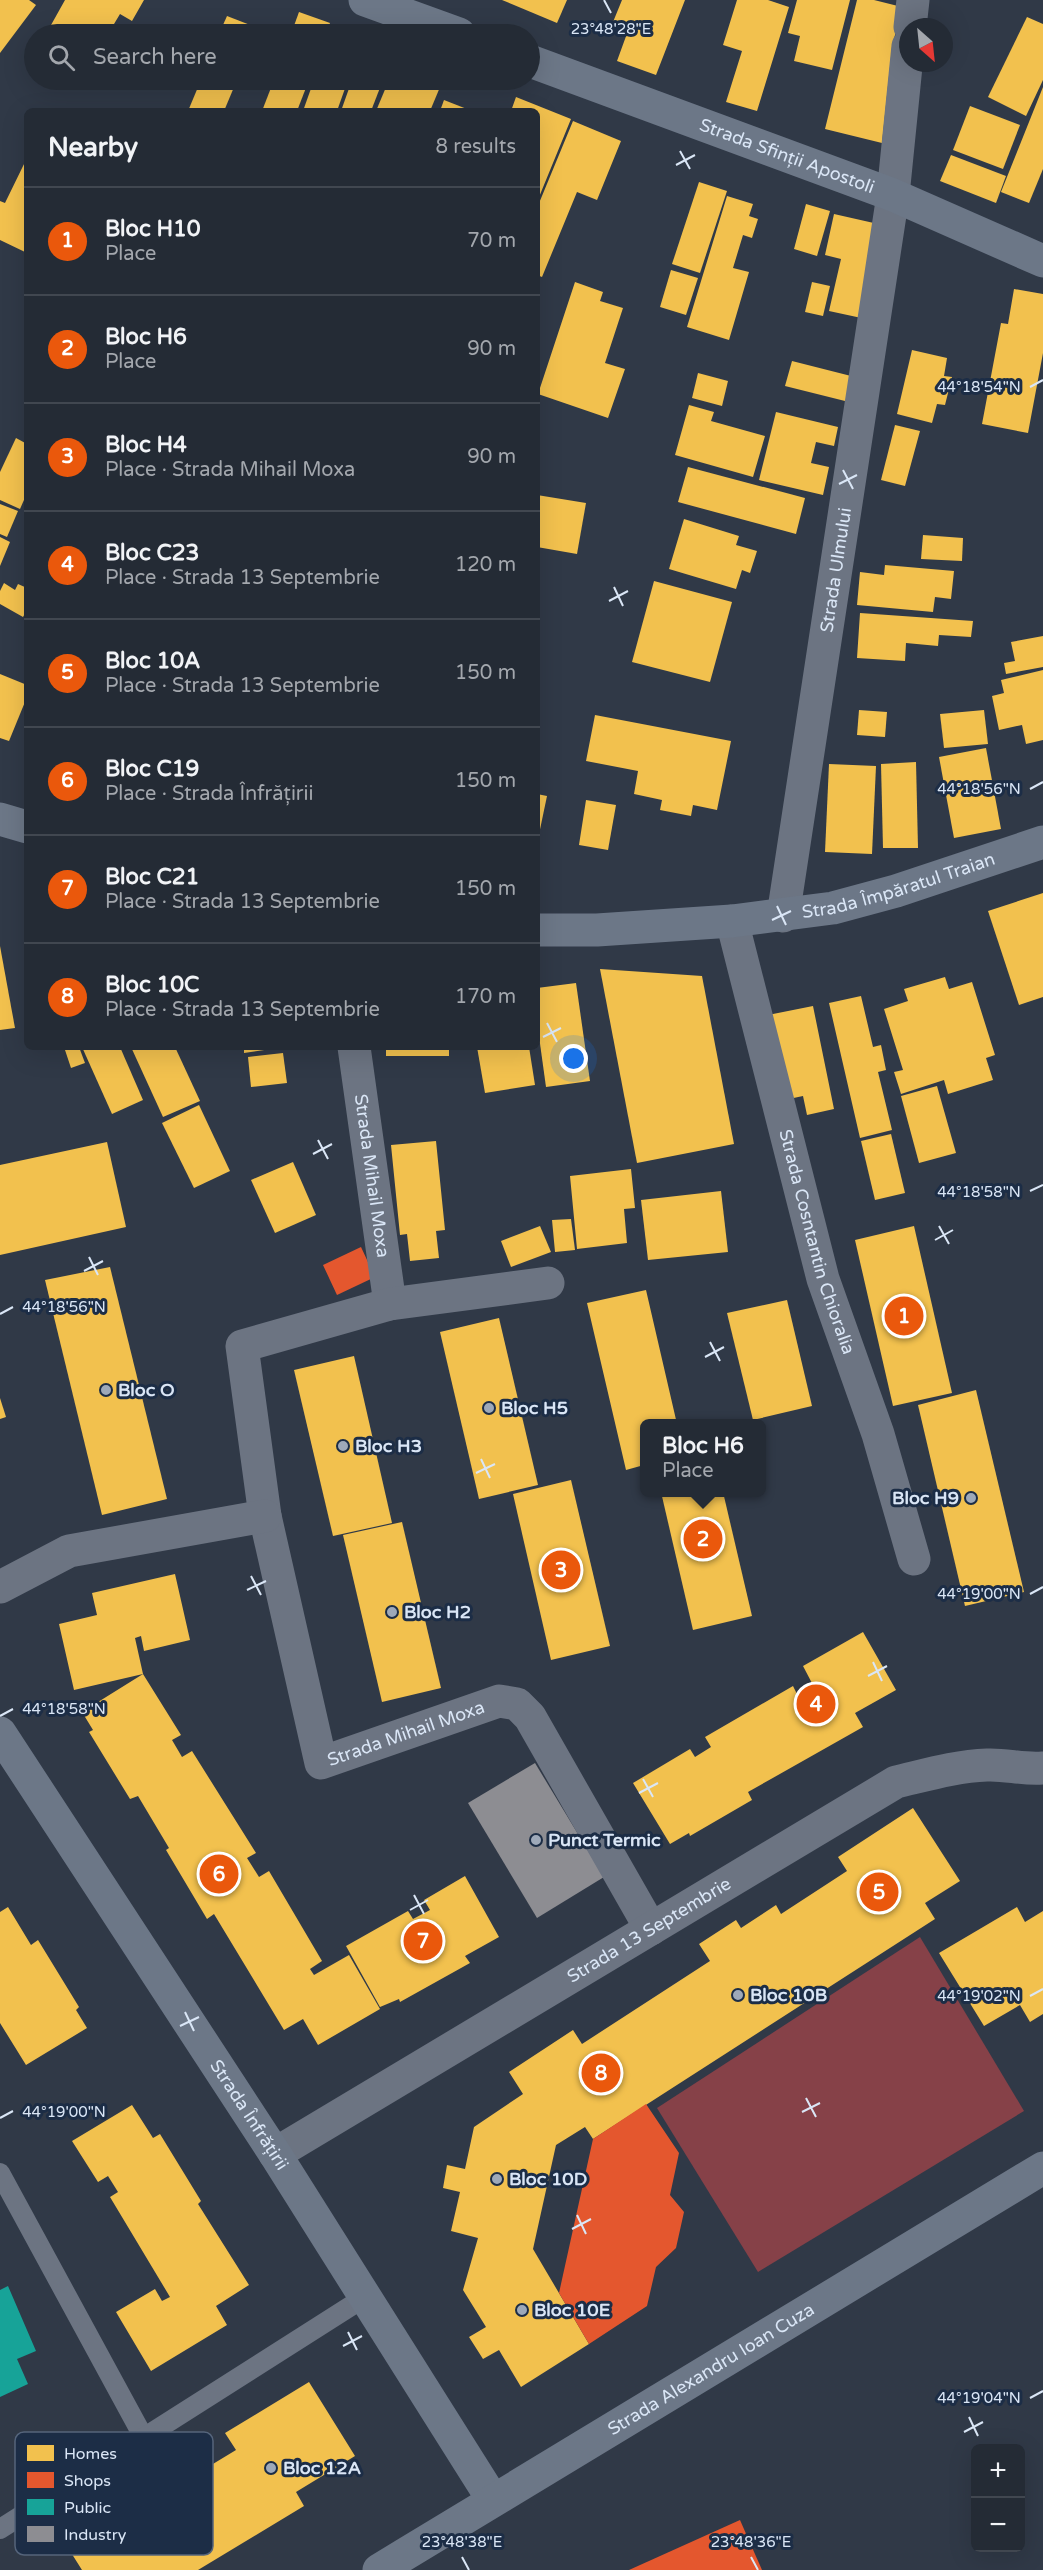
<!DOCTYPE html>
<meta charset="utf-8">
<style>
:root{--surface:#242b35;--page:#2c333d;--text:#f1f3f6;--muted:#a3a7ad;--line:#414750;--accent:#ea580c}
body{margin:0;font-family:"Varela Round",sans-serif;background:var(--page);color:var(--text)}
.controls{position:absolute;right:18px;bottom:18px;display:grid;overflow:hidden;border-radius:9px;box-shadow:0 6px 24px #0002}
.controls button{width:54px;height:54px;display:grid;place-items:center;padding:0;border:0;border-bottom:2px solid var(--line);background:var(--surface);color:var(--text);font:30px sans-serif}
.compass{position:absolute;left:899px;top:18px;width:54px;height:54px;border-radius:50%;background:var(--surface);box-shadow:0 6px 24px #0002;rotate:153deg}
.you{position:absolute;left:574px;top:1059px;width:21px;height:21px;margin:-15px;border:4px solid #fff;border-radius:50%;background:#1a73e8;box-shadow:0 0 0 9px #1a73e833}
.badge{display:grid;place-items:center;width:39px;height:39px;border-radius:50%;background:var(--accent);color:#fff;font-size:20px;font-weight:700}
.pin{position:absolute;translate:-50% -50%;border:3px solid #fff;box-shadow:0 2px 6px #0006}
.popup{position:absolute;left:640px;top:1419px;width:126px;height:78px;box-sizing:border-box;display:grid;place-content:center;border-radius:9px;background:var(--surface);filter:drop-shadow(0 2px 4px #0005);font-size:20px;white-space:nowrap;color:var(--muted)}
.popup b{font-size:22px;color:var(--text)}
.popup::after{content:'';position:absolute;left:50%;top:100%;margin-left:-12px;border:12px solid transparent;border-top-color:var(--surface)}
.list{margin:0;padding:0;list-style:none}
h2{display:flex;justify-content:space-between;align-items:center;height:78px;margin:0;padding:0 24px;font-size:26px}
h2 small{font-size:20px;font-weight:400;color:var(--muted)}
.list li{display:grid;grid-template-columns:39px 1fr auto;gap:18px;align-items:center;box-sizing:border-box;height:108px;padding:0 24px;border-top:2px solid var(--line)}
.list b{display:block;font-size:22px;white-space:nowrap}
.list p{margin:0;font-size:20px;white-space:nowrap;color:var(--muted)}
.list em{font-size:20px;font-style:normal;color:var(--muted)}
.icon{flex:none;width:33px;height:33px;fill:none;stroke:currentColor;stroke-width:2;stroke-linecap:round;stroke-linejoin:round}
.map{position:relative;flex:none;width:1043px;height:2570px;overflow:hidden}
.search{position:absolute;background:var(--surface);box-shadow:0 6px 24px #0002;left:24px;top:24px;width:516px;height:66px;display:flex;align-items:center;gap:15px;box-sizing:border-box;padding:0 21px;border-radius:33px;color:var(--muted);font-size:22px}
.panel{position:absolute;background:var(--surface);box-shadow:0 6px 24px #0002;left:24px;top:108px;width:516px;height:942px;border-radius:9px}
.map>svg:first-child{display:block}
</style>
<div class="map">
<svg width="1043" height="2570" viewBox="0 0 1043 2570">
<rect width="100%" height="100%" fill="#303947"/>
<path fill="#864148" d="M920 1937 1024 2111 758 2272 657 2108Z"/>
<g fill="#f2c14e">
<path d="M0 0H29L36 5 0 53Z"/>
<path d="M65 0H144L132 21 120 14 108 34H46Z"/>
<path d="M502 0H567L557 23Z"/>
<path d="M622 0H685L656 75 617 61 629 28 613 22Z"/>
<path d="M737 0H768L789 7 757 111 726 102 742 51 723 45Z"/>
<path d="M797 0H850L832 70 794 61 800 36 788 33Z"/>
<path d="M857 0H874L902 7 892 47 882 143 825 129Z"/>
<path d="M299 12 330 23 326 34H291Z"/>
<path d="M227 16 258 28 255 34H219Z"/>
<path d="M1027 17 1043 24V80L1026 116 988 97Z"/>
<path d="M201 80H237L224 111H188Z"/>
<path d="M274 80H309L297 111H262Z"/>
<path d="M314 80H348L337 111H303Z"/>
<path d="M352 80H383L371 111H341Z"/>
<path d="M389 80H443L430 111H376Z"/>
<path d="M1043 87V169L1029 203 1001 192Z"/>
<path d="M516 97 571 119 537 202V111H511Z"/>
<path d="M444 100 472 111H440Z"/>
<path d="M970 106 1020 125 1003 169 953 150Z"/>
<path d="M573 121 621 141 597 200 577 192 542 277 537 275V208Z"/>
<path d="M951 155 1006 176 996 203 940 181Z"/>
<path d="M25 162 27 248 25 252 0 240V201L5 203Z"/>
<path d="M699 182 727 191 700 273 672 264Z"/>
<path d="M727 196 753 204 749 216 758 219 752 238 743 235 733 268 749 272 729 340 687 327Z"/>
<path d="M806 204 830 211 817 256 794 249Z"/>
<path d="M834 214 887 226 866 319 829 311 841 259 825 255Z"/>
<path d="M671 270 698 278 686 315 660 307Z"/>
<path d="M575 282 603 292 600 301 623 308 605 363 625 369 608 418 538 394Z"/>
<path d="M812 282 830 286 823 316 805 312Z"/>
<path d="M1014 289 1043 294V353L1028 433 982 424 1001 323 1008 324Z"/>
<path d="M912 350 947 358 944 376 952 377 945 405 937 404 932 423 897 414Z"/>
<path d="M792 361 855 377 849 402 785 386Z"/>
<path d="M698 373 728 381 722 406 692 398Z"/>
<path d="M689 405 714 412 711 421 765 436 753 477 675 455Z"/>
<path d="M776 412 838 427 834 446 816 442 811 463 829 467 823 495 759 480Z"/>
<path d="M895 425 920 431 905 486 881 480Z"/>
<path d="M16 438 27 444V493L20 509 0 500V472Z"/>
<path d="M688 467 805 498 796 534 678 502Z"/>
<path d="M537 495 586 503 577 554 537 547Z"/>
<path d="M0 504 18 511 7 537 0 534Z"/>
<path d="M684 519 739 536 736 545 757 551 750 573 742 570 736 589 669 569Z"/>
<path d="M923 535 963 538 962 561 921 559Z"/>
<path d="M0 537 10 542 0 566Z"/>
<path d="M885 565 954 571 951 599 935 597 933 612 857 605 860 572 884 575Z"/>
<path d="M654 581 732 602 710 682 632 662Z"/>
<path d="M4 583 15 590 18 584 27 588V610L23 617 0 604V591Z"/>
<path d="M860 613 973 621 971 637 939 635 938 646 906 643 905 661 857 658Z"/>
<path d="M1043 636V667L1006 674 1004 663 1015 661 1011 642Z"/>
<path d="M1043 670V740L1026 744 1022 725 999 730 992 696 1004 693 1001 680Z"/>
<path d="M0 674 27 685V697L9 741 0 738Z"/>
<path d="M859 710 887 712 885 737 857 735Z"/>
<path d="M984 710 988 744 944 748 940 714Z"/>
<path d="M595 715 731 741 717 810 693 805 691 816 660 810 662 800 634 794 638 771 586 761Z"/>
<path d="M986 748 1001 829 954 838 939 757Z"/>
<path d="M916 762 918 848H883L881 764Z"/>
<path d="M829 764 876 766 872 854 825 852Z"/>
<path d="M537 794 547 796 538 839H537Z"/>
<path d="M586 800 616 805 608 850 579 845Z"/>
<path d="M1043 893V997L1019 1005 988 911Z"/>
<path d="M0 946 15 1028 0 1030Z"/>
<path d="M600 969 702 976 734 1144 637 1163Z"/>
<path d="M945 977 949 989 972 982 995 1055 986 1058 993 1080 948 1094 944 1080 901 1094 894 1072 903 1070 884 1009 908 1001 904 989Z"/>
<path d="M576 983 590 1081 546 1087 537 1022V988Z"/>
<path d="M861 996 873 1047 881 1045 886 1070 878 1072 892 1130 860 1138 829 1003Z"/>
<path d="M813 1006 834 1109 807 1115 803 1096 784 1100 768 1015Z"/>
<path d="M64 1047H79L85 1063 71 1068Z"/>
<path d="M82 1047H120L143 1100 112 1114Z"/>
<path d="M131 1047H175L200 1101 163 1117Z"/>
<path d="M244 1047H278V1048L244 1053Z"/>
<rect x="386" y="1047" width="63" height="9"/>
<path d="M477 1047H529L535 1085 485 1093Z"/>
<path d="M283 1053 287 1083 251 1087 248 1057Z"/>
<path d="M937 1086 956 1153 919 1163 901 1096Z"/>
<path d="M199 1105 230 1171 194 1188 162 1123Z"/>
<path d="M891 1134 905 1193 875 1200 861 1141Z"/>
<path d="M436 1141 445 1230 436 1231 439 1258 410 1261 407 1234 400 1235 391 1145Z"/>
<path d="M107 1142 126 1227 0 1255V1165Z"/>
<path d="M293 1162 316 1215 275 1233 251 1180Z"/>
<path d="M631 1169 635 1208 624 1209 627 1243 577 1249 570 1176Z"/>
<path d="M721 1191 728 1252 648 1260 641 1200Z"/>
<path d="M571 1219 575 1250 555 1252 552 1220Z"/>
<path d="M540 1226 551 1252 511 1267 501 1241Z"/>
<path d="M914 1226 952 1393 893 1406 855 1240Z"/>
<path d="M110 1267 167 1499 102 1515 45 1280Z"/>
<path d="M646 1290 677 1424H644V1465L626 1470 587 1303Z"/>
<path d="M787 1300 812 1406 753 1420 727 1313Z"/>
<path d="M499 1318 538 1485 479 1499 440 1332Z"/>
<path d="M354 1356 392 1523 333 1536 294 1370Z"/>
<path d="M976 1390 1024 1592 965 1606 918 1405Z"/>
<path d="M0 1398 6 1417 0 1419Z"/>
<path d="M571 1480 610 1646 551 1660 513 1494Z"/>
<path d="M661 1492H723L752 1616 693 1630Z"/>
<path d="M402 1522 441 1688 382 1702 343 1535Z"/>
<path d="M175 1574 190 1640 144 1651 141 1636 135 1638 143 1674 74 1690 59 1624 97 1615 92 1593Z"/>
<path d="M863 1632 896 1690 855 1713 863 1727 748 1792 752 1800 690 1836 689 1833 670 1844 633 1783 690 1749 695 1757 711 1747 705 1737 793 1686 798 1696 814 1687 803 1666Z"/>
<path d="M143 1674 181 1735 172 1740 182 1757 192 1751 256 1853 247 1858 259 1877 269 1871 322 1961 310 1969 314 1975 349 1955 380 2009 318 2045 303 2019 284 2030 214 1914 207 1919 166 1850 169 1848 138 1796 130 1799 89 1732 93 1730 82 1712Z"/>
<path d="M913 1808 960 1881 925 1903 935 1919 593 2139 585 2127 556 2145 533 2249 589 2344 521 2387 499 2350 483 2359 469 2337 486 2327 463 2290 478 2238 451 2231 460 2192 443 2188 447 2165 465 2169 474 2127 523 2094 509 2072 573 2030 582 2044 710 1961 699 1944 736 1920 741 1928 776 1905 781 1914 847 1871 838 1857Z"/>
<path d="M465 1876 499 1937 465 1956 470 1963 400 2002 399 1999 380 2007 346 1946 408 1911 413 1919 430 1910 424 1900Z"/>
<path d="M8 1907 31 1945 38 1940 79 2007 76 2010 87 2028 26 2065 0 2023V1912Z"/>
<path d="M1017 1907 1025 1922 1043 1911V2014L1030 2022 1020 2005 984 2026 939 1953Z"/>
<path d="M132 2105 153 2138 160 2134 201 2201 198 2204 249 2285 216 2306 227 2325 151 2371 116 2312 155 2289 162 2301 170 2297 110 2197 118 2192 108 2176 98 2182 72 2141Z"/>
<path d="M309 2382 355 2456 296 2492 304 2506 198 2570H82L58 2532 130 2488 142 2507 236 2450 225 2433Z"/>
</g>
<g fill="#e4572e">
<path d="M361 1247 375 1277 337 1295 323 1265Z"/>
<path d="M646 2104 679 2153 670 2195 684 2212 676 2248 656 2267 647 2306 589 2344 559 2293 593 2139Z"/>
<path d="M740 2520 762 2570H629Z"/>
</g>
<path fill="#17a398" d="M8 2286 36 2351 17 2359 28 2384 0 2397V2290Z"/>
<path fill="#8d8d92" d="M535 1763 604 1877 537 1918 468 1803Z"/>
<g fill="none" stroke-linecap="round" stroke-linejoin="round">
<g stroke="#6c7482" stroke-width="20">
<path d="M0 2173 144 2438"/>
<path d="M0 2529 365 2297"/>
</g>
<g stroke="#6c7482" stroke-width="33">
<path d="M910 27 913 0"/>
<path id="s1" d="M783 916 893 195 908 46"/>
<path id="s2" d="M732 921 823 1279 878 1434 914 1559"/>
<path id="s3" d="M354 1047 390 1304"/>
<path id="s4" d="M548 1283 390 1304 242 1346 265 1516 321 1763 499 1701 517 1704 530 1717 651 1929"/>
<path d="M0 1587 69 1551 265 1516"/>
<path id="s5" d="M275 2154 896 1782C926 1775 956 1766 987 1765 1006 1764 1024 1770 1043 1768"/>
</g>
<g stroke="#6c7787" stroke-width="33">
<path d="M365 0 459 34"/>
<path id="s6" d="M530 61 893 195 1043 261"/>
<path d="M0 819 27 827"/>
<path id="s7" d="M537 930H597L732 921 833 908 896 891 1043 842"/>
<path id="s8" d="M0 1733 275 2154 493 2500"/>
<path id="s9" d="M379 2570 1043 2168"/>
</g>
</g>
<path fill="none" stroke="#dae6f6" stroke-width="2" d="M604 0 611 13M680 151 690 169M676 165 695 155M1030 387 1043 380M843 470 853 489M839 484 857 475M614 587 623 606M609 601 628 591M1030 789 1043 782M777 906 786 925M772 920 791 911M547 1023 557 1042M543 1037 561 1028M318 1140 328 1159M313 1154 332 1144M1030 1191 1043 1185M939 1226 949 1244M935 1240 953 1230M89 1257 98 1275M84 1271 103 1261M0 1314 13 1307M710 1342 720 1361M705 1357 724 1347M481 1459 490 1478M476 1473 495 1464M251 1576 261 1595M247 1590 266 1581M1030 1594 1043 1587M873 1662 882 1681M868 1676 887 1666M0 1716 13 1709M643 1779 653 1797M639 1793 658 1783M414 1895 424 1914M410 1910 428 1900M1030 1996 1043 1989M185 2012 194 2031M180 2026 199 2017M806 2098 816 2117M802 2112 820 2103M0 2118 13 2111M577 2215 586 2234M572 2229 591 2219M348 2332 357 2350M343 2346 362 2336M1030 2398 1043 2391M969 2417 978 2436M964 2432 983 2422M462 2557 469 2570M751 2557 758 2570"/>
<g fill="#9ea9b9" stroke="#1c2d46" stroke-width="2">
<circle cx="106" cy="1390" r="6"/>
<circle cx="489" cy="1408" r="6"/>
<circle cx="343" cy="1446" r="6"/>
<circle cx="971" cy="1498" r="6"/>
<circle cx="392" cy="1612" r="6"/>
<circle cx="536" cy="1840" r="6"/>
<circle cx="738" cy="1995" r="6"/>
<circle cx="497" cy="2179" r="6"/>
<circle cx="522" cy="2310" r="6"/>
<circle cx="271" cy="2468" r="6"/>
</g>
<g text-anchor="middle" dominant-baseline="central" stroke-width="6" stroke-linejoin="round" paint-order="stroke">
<g font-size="18" fill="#dae6f6" stroke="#1c2d46">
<text stroke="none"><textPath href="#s6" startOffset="274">Strada Sfinții Apostoli</textPath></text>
<text stroke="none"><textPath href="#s1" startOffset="350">Strada Ulmului</textPath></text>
<text stroke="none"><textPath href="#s7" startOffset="366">Strada Împăratul Traian</textPath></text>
<text stroke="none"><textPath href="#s3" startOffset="130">Strada Mihail Moxa</textPath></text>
<text stroke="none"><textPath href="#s2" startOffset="332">Strada Cosntantin Chioralia</textPath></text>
<text stroke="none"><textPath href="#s4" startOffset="828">Strada Mihail Moxa</textPath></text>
<text stroke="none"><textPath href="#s5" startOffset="436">Strada 13 Septembrie</textPath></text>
<text stroke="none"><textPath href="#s8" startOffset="456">Strada Înfrățirii</textPath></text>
<text stroke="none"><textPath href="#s9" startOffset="388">Strada Alexandru Ioan Cuza</textPath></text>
</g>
<g font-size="18" font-weight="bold" fill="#dae6f6" stroke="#1c2d46" text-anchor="start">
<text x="118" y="1390">Bloc O</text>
<text x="501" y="1408">Bloc H5</text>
<text x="355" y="1446">Bloc H3</text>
<text x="959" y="1498" text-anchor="end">Bloc H9</text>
<text x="404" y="1612">Bloc H2</text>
<text x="548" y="1840">Punct Termic</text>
<text x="750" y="1995">Bloc 10B</text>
<text x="509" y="2179">Bloc 10D</text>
<text x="534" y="2310">Bloc 10E</text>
<text x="283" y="2468">Bloc 12A</text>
</g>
</g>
<rect x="15" y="2432" width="198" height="123" rx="9" fill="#1c2d46" stroke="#55647b" stroke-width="1.5"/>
<rect x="27" y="2445" width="27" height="16" fill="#f2c14e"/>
<rect x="27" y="2472" width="27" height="16" fill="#e4572e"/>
<rect x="27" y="2499" width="27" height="16" fill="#17a398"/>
<rect x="27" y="2526" width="27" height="16" fill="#8d8d92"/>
<g font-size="16" fill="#dae6f6">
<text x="64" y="2459">Homes</text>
<text x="64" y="2486">Shops</text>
<text x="64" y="2513">Public</text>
<text x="64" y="2540">Industry</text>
</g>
<g font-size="15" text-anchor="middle" fill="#dae6f6" stroke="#1c2d46" stroke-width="6" stroke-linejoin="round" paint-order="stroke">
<text x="611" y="34">23°48'28"E</text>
<text x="979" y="392">44°18'54"N</text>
<text x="979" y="794">44°18'56"N</text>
<text x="979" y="1197">44°18'58"N</text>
<text x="64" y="1312">44°18'56"N</text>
<text x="979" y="1599">44°19'00"N</text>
<text x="64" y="1714">44°18'58"N</text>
<text x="979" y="2001">44°19'02"N</text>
<text x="64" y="2117">44°19'00"N</text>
<text x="979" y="2403">44°19'04"N</text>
<text x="462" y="2547">23°48'38"E</text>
<text x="751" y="2547">23°48'36"E</text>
</g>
</svg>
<div class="controls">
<button>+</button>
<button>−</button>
</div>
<svg class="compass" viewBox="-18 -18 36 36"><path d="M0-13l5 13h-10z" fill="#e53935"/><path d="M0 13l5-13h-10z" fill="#a3a7ad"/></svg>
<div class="you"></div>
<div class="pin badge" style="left:904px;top:1316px">1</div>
<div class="pin badge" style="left:703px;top:1539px">2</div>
<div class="popup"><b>Bloc H6</b>Place</div>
<div class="pin badge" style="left:561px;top:1570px">3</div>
<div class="pin badge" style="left:816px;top:1704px">4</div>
<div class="pin badge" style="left:879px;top:1892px">5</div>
<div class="pin badge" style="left:219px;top:1874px">6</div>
<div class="pin badge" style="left:423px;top:1941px">7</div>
<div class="pin badge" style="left:601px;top:2073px">8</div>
<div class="search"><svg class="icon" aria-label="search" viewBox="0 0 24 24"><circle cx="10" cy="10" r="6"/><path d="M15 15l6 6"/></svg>Search here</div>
<section class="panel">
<h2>Nearby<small>8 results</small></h2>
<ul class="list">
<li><span class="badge">1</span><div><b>Bloc H10</b><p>Place</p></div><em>70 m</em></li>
<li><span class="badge">2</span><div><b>Bloc H6</b><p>Place</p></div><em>90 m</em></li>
<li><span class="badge">3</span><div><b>Bloc H4</b><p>Place · Strada Mihail Moxa</p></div><em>90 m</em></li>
<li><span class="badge">4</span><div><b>Bloc C23</b><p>Place · Strada 13 Septembrie</p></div><em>120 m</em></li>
<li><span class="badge">5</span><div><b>Bloc 10A</b><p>Place · Strada 13 Septembrie</p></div><em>150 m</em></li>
<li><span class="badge">6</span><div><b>Bloc C19</b><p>Place · Strada Înfrățirii</p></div><em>150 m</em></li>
<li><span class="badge">7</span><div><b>Bloc C21</b><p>Place · Strada 13 Septembrie</p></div><em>150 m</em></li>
<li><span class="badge">8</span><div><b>Bloc 10C</b><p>Place · Strada 13 Septembrie</p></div><em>170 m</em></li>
</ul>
</section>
</div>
